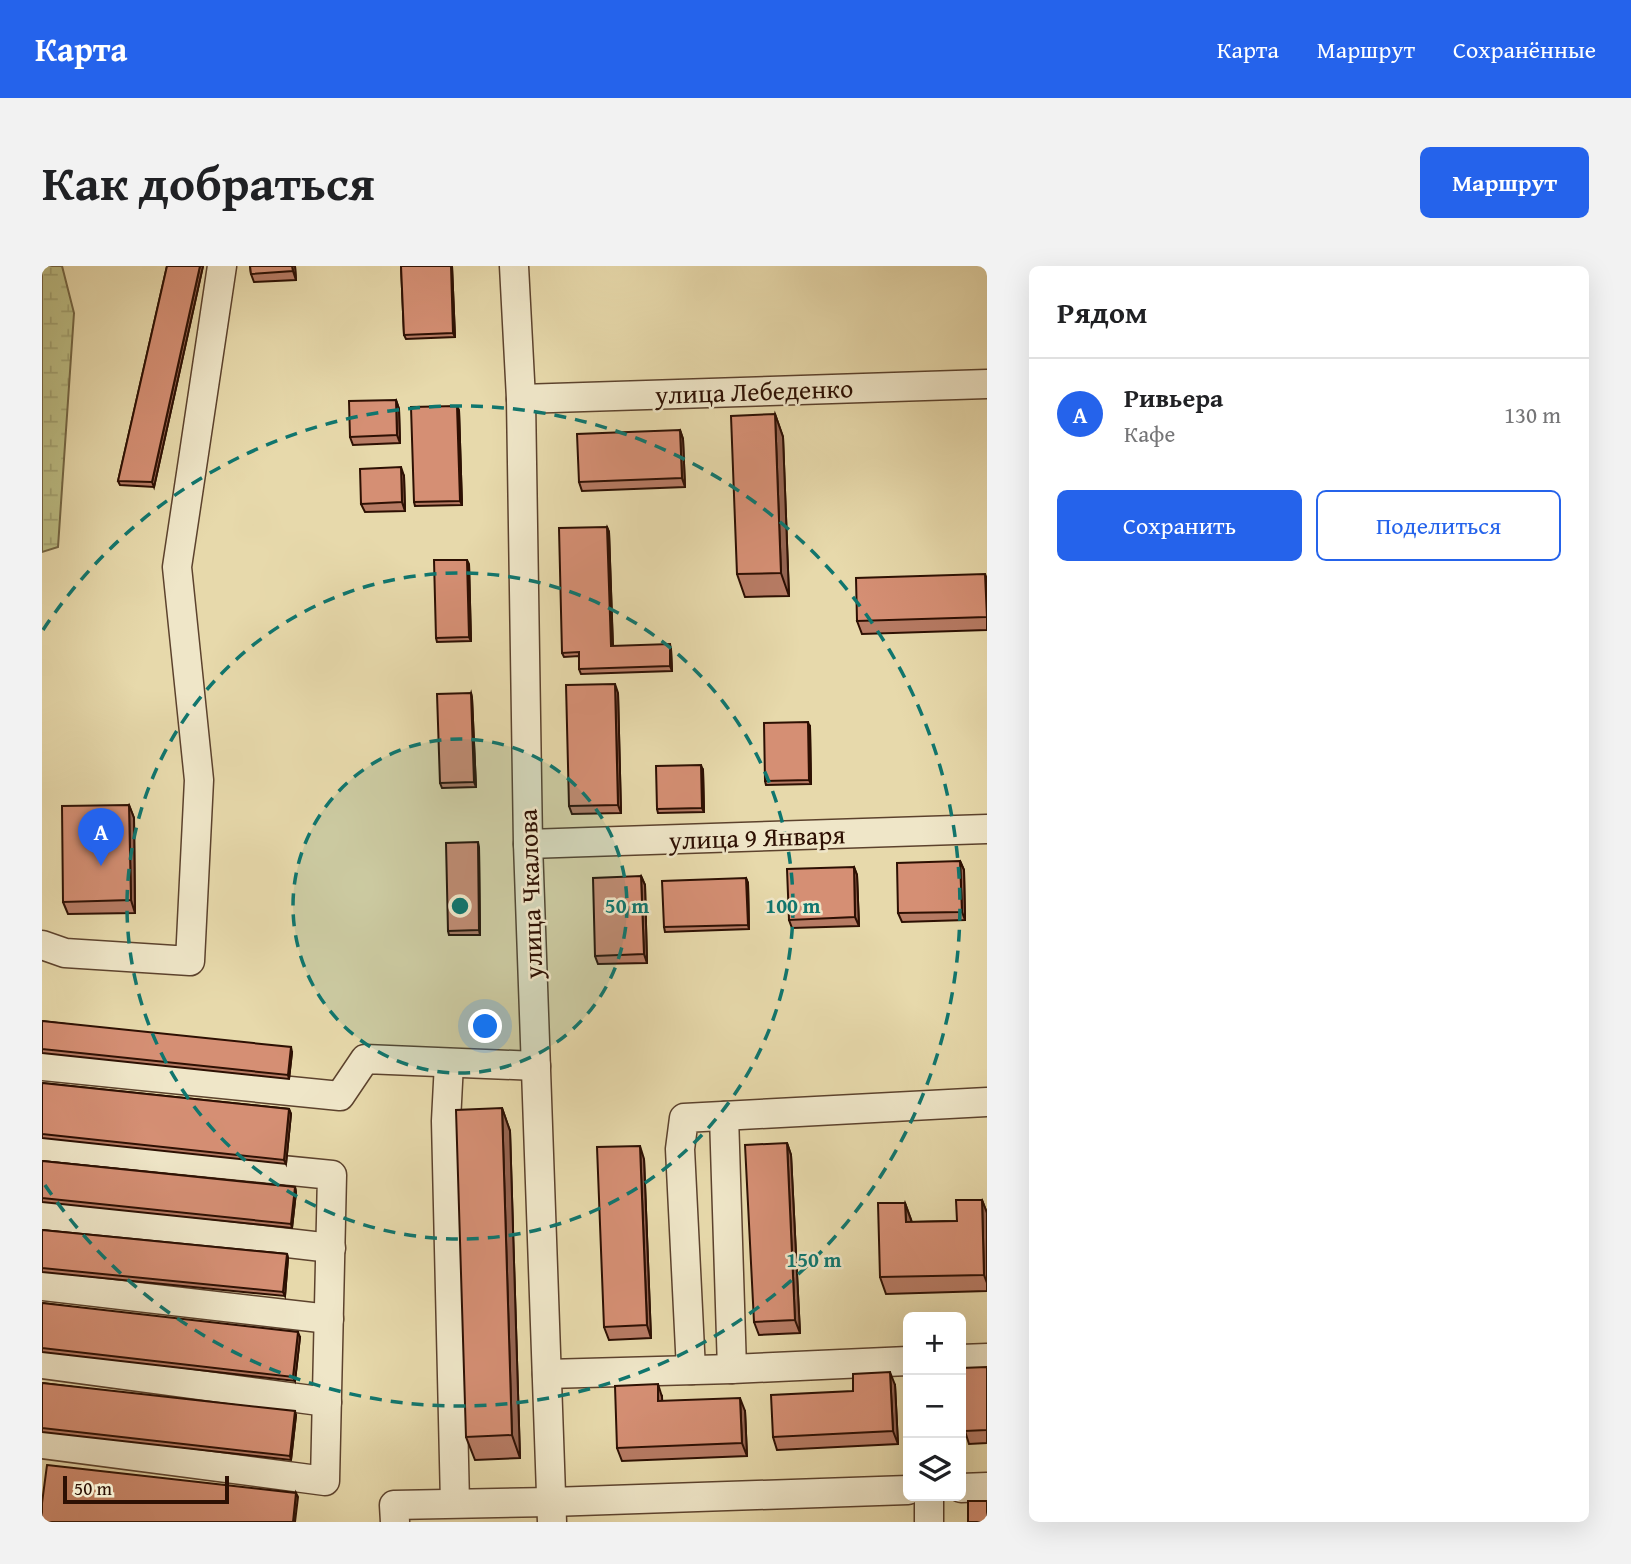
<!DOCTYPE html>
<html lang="ru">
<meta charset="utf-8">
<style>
:root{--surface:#fff;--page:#f2f2f2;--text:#202124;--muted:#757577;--line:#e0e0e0;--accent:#2563eb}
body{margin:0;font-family:"Gentium Book Plus",serif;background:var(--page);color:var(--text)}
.controls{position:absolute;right:21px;bottom:21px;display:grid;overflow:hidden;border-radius:10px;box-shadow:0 7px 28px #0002}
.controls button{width:63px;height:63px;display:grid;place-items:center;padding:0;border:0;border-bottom:2px solid var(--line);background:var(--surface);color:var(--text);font:35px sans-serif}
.scale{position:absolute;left:21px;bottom:18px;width:166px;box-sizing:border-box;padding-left:7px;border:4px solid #2d1003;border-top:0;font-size:19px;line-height:24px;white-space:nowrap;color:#2d1003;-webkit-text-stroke:5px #efe6c8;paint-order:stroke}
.you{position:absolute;left:444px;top:761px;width:24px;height:24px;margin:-18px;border:5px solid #fff;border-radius:50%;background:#1a73e8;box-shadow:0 0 0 10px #1a73e833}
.badge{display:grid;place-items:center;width:46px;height:46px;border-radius:50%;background:var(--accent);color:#fff;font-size:23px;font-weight:700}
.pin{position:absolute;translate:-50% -58px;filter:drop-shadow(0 2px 4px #0008)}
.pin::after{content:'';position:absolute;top:37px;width:24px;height:21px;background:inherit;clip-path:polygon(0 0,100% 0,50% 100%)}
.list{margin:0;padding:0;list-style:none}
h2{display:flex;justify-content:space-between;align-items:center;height:91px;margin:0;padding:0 28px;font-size:30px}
h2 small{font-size:23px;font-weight:400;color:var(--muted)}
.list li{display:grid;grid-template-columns:46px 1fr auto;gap:21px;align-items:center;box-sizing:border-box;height:112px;padding:0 28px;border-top:2px solid var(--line)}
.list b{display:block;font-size:26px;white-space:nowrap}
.list p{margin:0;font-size:23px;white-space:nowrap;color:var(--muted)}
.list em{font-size:23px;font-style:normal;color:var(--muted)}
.actions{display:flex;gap:14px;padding:21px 28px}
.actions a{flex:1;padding:16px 0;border:2px solid var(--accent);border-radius:10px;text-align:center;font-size:24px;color:var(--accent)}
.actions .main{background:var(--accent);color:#fff}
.icon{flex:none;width:38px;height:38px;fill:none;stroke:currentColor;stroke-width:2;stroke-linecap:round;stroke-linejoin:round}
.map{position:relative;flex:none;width:945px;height:1256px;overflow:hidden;border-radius:10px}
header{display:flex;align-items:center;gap:42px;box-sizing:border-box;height:98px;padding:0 35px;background:var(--accent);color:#fff}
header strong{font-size:33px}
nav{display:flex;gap:38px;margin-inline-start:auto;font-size:24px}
.intro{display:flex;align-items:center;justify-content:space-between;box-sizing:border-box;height:168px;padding:0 42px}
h1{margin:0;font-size:49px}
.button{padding:18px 32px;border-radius:10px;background:var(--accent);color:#fff;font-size:24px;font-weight:700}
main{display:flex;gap:42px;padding:0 42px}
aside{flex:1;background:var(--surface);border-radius:10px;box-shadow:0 7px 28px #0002}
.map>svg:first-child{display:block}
</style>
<header>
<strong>Карта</strong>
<nav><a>Карта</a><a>Маршрут</a><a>Сохранённые</a></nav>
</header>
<div class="intro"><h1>Как добраться</h1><a class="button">Маршрут</a></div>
<main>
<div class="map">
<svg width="945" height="1256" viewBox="0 0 945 1256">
<defs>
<pattern id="wetland-marsh" width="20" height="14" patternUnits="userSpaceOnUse" patternTransform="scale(1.75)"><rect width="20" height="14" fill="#bcbd84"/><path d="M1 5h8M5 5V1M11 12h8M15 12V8" fill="none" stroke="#a2a170"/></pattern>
</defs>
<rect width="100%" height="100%" fill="#e7d9ab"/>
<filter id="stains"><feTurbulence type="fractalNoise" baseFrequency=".00286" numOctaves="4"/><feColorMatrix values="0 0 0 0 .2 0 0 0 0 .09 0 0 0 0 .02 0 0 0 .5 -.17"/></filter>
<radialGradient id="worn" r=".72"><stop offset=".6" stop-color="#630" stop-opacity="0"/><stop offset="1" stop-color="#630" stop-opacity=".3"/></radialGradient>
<path fill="url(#wetland-marsh)" stroke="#746644" stroke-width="2" d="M0 0H20L32 47 16 281 0 286Z"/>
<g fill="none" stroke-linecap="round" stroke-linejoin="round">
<defs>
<g id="minor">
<path d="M472 0 479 133 486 578 510 1256"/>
<path d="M479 133 945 118"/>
<path d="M486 578 945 563"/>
<path d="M0 679 23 687 148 695 157 514 135 301 180 0"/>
<path d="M407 797 404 855 413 1237"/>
<path d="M0 800 298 830 323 793 494 800"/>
<path d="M682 850 690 1103"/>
<path d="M0 880 290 909 283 1215 0 1178"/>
<path d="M0 949 289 982"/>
<path d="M0 1020 287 1053"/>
<path d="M919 1093 945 1092"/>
<path d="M0 1098 285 1136"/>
<path d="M649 1104 638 883 642 852 945 836"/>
<path d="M505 1108 690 1103 866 1095"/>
<path d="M919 1222 945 1221"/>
<path d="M887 1230V1256"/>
<path d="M353 1256 352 1239 509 1236 866 1224"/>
</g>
</defs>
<use href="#minor" stroke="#5c422d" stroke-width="31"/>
<use href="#minor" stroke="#efe6c8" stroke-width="28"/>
</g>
<g fill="#b77b64" stroke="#2d1003" stroke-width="2">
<path d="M125 0H161L112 221 78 219 76 215Z"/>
<path d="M208 0H253L254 14 212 16 209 8Z"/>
<path d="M359 0H410L413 71 364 73 362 69Z"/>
<path d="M354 134 357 143 358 177 311 179 308 171Z"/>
<path d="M417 144 420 239 373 240 372 236Z"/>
<path d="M733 148 741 171 747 330 703 331 695 308Z"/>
<path d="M638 164 641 173 643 221 540 225 537 216Z"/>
<path d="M362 210 363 245 323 246 319 238Z"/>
<path d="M565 261 567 266 571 380 629 383 630 405 539 408 537 403V390L522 391 520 387Z"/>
<path d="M427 298 429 375 395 376 394 372Z"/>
<path d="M945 313V364L820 368 815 355Z"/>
<path d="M429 427 430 432 434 521 400 522 398 517Z"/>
<path d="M576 427 579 547 530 548 527 540Z"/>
<path d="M768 461 769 518 724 519 723 515Z"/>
<path d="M661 504 662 546 616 547 615 543Z"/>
<path d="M87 539 92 552 93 647 26 648 21 636Z"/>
<path d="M437 581 438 669H407L406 665Z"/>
<path d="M918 595 922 604 923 654 860 656 856 647Z"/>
<path d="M812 601 815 609 817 660 750 662 747 654Z"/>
<path d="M599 610 603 619 605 697 556 698 553 690Z"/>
<path d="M704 612 706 617 707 663 623 666 622 661Z"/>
<path d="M0 755 250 786 247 813 0 787Z"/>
<path d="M0 817 247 843 249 848 244 898 0 872Z"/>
<path d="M460 842 468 865 478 1192 433 1194 424 1171Z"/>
<path d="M745 877 749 889 758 1067 717 1069 712 1056Z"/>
<path d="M602 893 609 1072 567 1074 562 1061Z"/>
<path d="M0 895 253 921 254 926 250 962 0 936Z"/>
<path d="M940 934 945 947V1025L844 1028 838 1011 863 937 870 956 915 955Z"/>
<path d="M0 964 245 988 246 992 243 1030 0 1006Z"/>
<path d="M0 1037 258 1071 253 1115 0 1086Z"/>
<path d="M945 1101V1177L927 1178 923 1165Z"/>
<path d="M0 1117 254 1149 249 1194 0 1166Z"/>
<path d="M853 1119 856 1178 735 1184 731 1171 811 1125Z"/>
<path d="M620 1131V1135L703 1145 705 1190 580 1195 575 1182Z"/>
</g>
<g fill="#956451" stroke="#2d1003" stroke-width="2">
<path d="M158 0H161L112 221 110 216Z"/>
<path d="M250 0H253L254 14 251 5Z"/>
<path d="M409 0H410L413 71 411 67Z"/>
<path d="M354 134 357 143 358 177 355 169Z"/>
<path d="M415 140 417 144 420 239 418 235Z"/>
<path d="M733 148 741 171 747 330 739 307Z"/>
<path d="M638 164 641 173 643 221 640 212Z"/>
<path d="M359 201 362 210 363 245 360 236Z"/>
<path d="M565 261 567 266 571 385 569 380Z"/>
<path d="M425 294 427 298 429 375 427 371Z"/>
<path d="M943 308 945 313V353V351Z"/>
<path d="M628 378 629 383 630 405 628 400Z"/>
<path d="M573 418 576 427 579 547 576 539Z"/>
<path d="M429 427 430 432 434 521 432 516Z"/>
<path d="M766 456 768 461 769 518 767 514Z"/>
<path d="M659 499 661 504 662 546 660 542Z"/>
<path d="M87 539 92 552 93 647 89 634Z"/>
<path d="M436 576 437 581 438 669 437 664Z"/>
<path d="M918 595 922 604 923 654 920 646Z"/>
<path d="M812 601 815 609 817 660 813 651Z"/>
<path d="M599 610 603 619 605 697 602 688Z"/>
<path d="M704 612 706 617 707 663 706 659Z"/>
<path d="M249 781 250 786 247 813 246 809Z"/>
<path d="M460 842 468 865 478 1192 470 1169Z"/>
<path d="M247 843 249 848 244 898 242 894Z"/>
<path d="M745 877 749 889 758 1067 753 1054Z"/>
<path d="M598 880 602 893 609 1072 605 1059Z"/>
<path d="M253 921 254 926 250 962 249 958Z"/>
<path d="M940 934 945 947V1017L942 1009Z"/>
<path d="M863 937 869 954 870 973 864 956Z"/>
<path d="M245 988 246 992 243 1030 241 1026Z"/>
<path d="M256 1066 258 1071 253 1115 251 1111Z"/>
<path d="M848 1106 853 1119 856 1178 851 1165Z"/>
<path d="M616 1118 620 1131 621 1148 616 1135Z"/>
<path d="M698 1132 703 1145 705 1190 700 1177Z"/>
<path d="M253 1145 254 1149 249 1194 248 1190Z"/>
<path d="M254 1227 256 1231 253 1256H251Z"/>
</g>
<g fill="#d58f74" stroke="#2d1003" stroke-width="2">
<path d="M125 0H158L110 216 76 215Z"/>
<path d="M208 0H250L251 5 209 8Z"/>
<path d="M359 0H409L411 67 362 69Z"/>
<path d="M354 134 355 169 308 171 307 135Z"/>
<path d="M415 140 418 235 372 236 369 141Z"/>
<path d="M733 148 739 307 695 308 689 150Z"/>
<path d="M638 164 640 212 537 216 535 168Z"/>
<path d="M359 201 360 236 319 238 318 203Z"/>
<path d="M565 261 569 380 628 378V400L537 403V386L520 387 517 262Z"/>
<path d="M392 294H425L427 371 394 372Z"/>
<path d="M943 308 945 351 815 355 814 312Z"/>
<path d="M573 418 576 539 527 540 524 419Z"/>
<path d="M429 427 432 516 398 517 395 428Z"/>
<path d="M766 456 767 514 723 515 722 457Z"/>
<path d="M659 499 660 542 615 543 614 500Z"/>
<path d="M87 539 89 634 21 636 20 540Z"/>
<path d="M436 576 437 664 406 665 404 577Z"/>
<path d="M918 595 920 646 856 647 855 597Z"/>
<path d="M812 601 813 651 747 654 745 603Z"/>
<path d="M599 610 602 688 553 690 551 612Z"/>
<path d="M704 612 706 659 622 661 620 615Z"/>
<path d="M0 755 249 781 246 809 0 783Z"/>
<path d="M0 817 247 843 242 894 0 868Z"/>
<path d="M460 842 470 1169 424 1171 414 844Z"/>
<path d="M745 877 753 1054 712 1056 703 879Z"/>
<path d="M598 880 605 1059 562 1061 555 881Z"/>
<path d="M0 895 253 921 249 958 0 932Z"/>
<path d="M914 934H940L942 1009 838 1011 836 937H863L864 956 915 955Z"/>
<path d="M0 964 245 988 241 1026 0 1002Z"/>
<path d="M0 1037 256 1066 251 1111 0 1082Z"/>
<path d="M945 1101V1164L923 1165 920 1102Z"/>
<path d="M848 1106 851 1165 731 1171 729 1129 811 1125V1108Z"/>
<path d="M0 1117 253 1145 248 1190 0 1162Z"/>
<path d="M616 1118V1135L698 1132 700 1177 575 1182 573 1120Z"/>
<path d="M5 1199 254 1227 251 1256H0V1237Z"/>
<rect x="926" y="1235" width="19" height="21"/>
</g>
<circle cx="418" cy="640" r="167" fill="#0f766e" fill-opacity=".12"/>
<g fill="none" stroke="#0f766e" stroke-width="3.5" stroke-dasharray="12 9">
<circle cx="418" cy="640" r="167"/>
<circle cx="418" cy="640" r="333"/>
<path d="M1 364A500 500 0 1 1 1 916"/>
</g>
<g text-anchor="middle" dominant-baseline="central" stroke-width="5" stroke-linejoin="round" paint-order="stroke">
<g font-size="26" fill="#2d1003" stroke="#efe6c8">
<text transform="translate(712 125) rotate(-2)">улица Лебеденко</text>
<text transform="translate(715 571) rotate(-2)">улица 9 Января</text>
<text transform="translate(488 628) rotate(-92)">улица Чкалова</text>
</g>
</g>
<circle cx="418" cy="640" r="10" fill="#0f766e" stroke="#efe6c8" stroke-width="3.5"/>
<g font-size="21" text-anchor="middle" font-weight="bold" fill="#0f766e" stroke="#efe6c8" stroke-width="5" stroke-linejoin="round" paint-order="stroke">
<text x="585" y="647">50 m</text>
<text x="751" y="647">100 m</text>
<text x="772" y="1001">150 m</text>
</g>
<rect width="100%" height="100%" filter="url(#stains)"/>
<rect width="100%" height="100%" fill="url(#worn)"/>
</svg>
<div class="controls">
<button>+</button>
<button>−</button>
<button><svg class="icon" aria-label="layers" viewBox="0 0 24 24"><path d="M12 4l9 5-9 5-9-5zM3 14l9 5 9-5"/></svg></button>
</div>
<div class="scale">50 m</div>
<div class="you"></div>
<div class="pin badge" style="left:59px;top:600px">A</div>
</div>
<aside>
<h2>Рядом<small></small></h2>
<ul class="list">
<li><span class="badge">A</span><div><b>Ривьера</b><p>Кафе</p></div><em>130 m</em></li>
</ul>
<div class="actions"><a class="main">Сохранить</a><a>Поделиться</a></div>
</aside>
</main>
